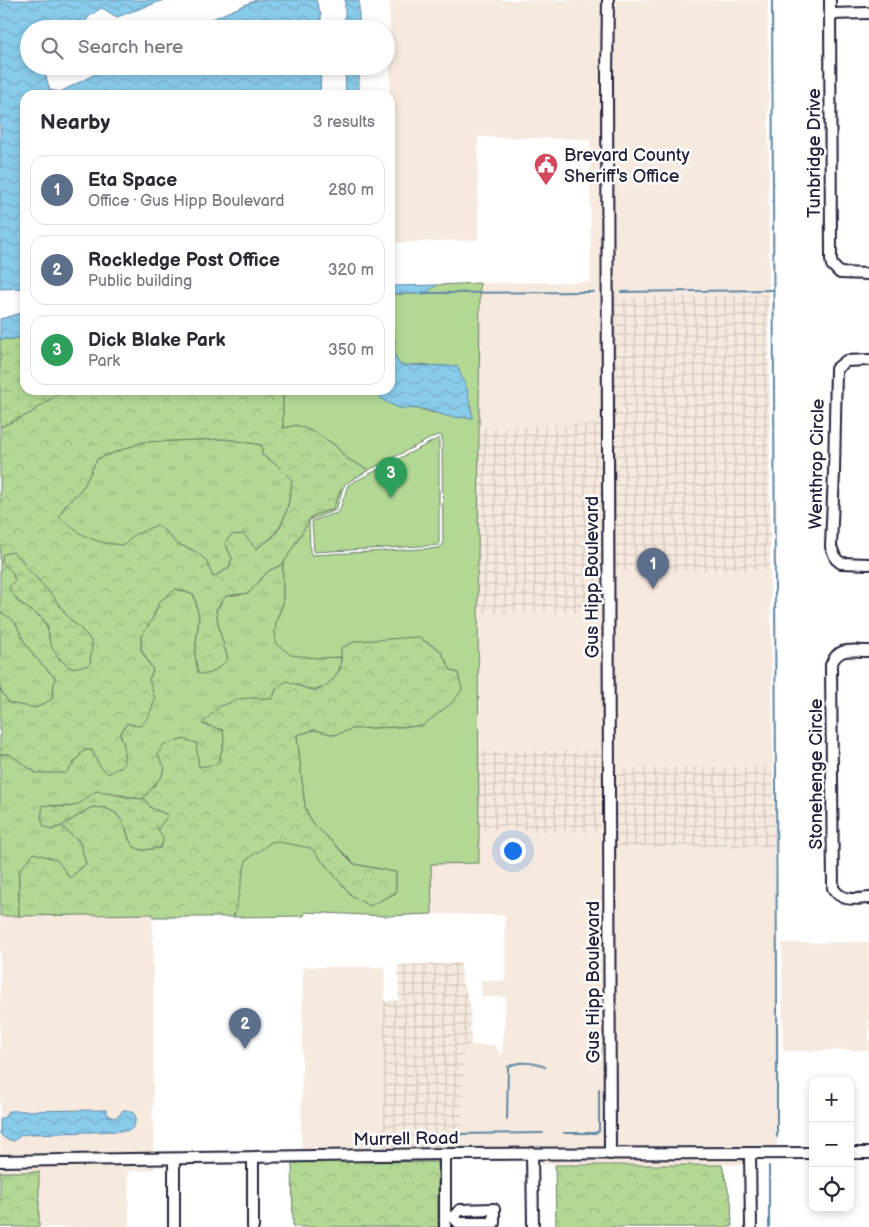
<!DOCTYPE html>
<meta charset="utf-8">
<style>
:root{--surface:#fff;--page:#f7f7f7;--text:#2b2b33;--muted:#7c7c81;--line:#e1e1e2;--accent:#d1495b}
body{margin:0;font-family:"Balsamiq Sans",sans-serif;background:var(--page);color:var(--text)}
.controls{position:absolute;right:15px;bottom:15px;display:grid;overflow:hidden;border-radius:10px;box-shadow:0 2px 8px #0003}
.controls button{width:45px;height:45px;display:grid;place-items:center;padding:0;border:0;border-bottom:1px solid var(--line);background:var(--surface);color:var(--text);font:25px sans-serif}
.you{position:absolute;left:512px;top:850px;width:18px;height:18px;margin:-12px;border:4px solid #fff;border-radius:50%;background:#1a73e8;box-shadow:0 0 0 8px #1a73e833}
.badge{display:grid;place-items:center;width:32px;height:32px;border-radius:50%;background:var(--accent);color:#fff;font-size:16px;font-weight:700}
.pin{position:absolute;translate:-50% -41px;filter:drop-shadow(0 1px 2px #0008)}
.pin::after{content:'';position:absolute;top:26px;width:18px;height:15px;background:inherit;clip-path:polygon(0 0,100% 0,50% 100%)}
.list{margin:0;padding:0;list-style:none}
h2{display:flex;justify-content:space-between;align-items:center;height:65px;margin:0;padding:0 20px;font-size:21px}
h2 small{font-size:16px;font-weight:400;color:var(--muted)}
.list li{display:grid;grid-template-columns:32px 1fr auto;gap:15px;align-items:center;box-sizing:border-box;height:70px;margin:0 10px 10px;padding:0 10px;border:1px solid var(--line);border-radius:15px}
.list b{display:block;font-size:19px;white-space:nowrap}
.list p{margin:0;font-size:16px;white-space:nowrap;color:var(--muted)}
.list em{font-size:16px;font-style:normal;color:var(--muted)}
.icon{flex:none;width:28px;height:28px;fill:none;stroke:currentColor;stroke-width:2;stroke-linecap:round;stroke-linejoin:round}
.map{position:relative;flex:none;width:869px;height:1227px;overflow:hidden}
.search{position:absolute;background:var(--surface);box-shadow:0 2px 8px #0003;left:20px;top:20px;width:375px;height:55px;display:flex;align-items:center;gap:12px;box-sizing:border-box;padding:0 18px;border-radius:28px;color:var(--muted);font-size:19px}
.panel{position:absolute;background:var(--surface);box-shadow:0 2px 8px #0003;left:20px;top:90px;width:375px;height:305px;border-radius:15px}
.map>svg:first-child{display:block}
</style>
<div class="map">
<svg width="869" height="1227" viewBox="0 0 869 1227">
<defs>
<pattern id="industrial-grid" width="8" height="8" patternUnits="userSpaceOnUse" patternTransform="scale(1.25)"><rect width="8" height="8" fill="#f6e9de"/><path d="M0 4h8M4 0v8" fill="none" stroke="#d3c8bf"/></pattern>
<pattern id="grass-tufts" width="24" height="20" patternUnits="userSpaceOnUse" patternTransform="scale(1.25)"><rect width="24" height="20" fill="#b2d894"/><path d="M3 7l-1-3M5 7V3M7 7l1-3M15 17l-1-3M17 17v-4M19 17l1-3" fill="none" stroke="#99b980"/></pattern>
<pattern id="forest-crowns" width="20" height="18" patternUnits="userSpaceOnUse" patternTransform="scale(1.25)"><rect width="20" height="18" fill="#b2d894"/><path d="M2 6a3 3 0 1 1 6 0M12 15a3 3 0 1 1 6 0" fill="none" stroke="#99b980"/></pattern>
<pattern id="wetland-marsh" width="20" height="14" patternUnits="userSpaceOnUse" patternTransform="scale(1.25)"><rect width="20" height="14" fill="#b2d894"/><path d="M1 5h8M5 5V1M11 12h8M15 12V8" fill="none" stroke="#99b980"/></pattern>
<pattern id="water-waves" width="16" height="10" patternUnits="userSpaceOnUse" patternTransform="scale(1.25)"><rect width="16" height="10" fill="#89cbea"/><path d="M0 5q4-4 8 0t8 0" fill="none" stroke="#76aeca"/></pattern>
</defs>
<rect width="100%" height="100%" fill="#fff"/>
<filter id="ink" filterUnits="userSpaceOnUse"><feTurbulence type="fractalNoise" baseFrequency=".02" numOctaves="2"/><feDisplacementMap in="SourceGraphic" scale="10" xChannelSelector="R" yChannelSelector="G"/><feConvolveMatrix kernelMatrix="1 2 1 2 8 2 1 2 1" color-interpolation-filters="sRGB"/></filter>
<g filter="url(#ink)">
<g fill="#f6e9de">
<path d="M390 0H604V424L478 428 480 283 591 282 590 139 478 137V240L390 243Z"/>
<path d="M612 0H768L769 295 611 298V76Z"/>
<path d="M770 570 773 766 613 768 612 572Z"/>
<path d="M478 612 604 613 605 750 478 752Z"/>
<path d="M479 830 605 832 606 1150H463V1045H494L502 1056 506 997H481V980L505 981V915L432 914 430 864 479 863Z"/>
<path d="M775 846 779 1053 777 1150 614 1151 613 847Z"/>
<path d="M153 914V1156L0 1158V1134L6 1139 39 1133 131 1131 120 1115 114 1118 108 1115 106 1110 8 1111 5 1117 0 1119V916Z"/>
<path d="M869 942V1050L783 1051 782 943Z"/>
<path d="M303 966 306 967H385L384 1152 301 1154Z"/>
<path d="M536 1157H746V1165L536 1164Z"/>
<path d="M154 1163V1170L128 1171 129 1227H39V1172H0V1165Z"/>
</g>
<g fill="url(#industrial-grid)">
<path d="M769 295 770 570 612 572 611 298Z"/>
<path d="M604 424V613L478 612V588L476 585 478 564V428Z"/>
<path d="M605 750V832L479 830 478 752Z"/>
<path d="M773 766 775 846 613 847V768Z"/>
<path d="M461 963 462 982 470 1003 471 1045 463 1046V1150L384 1152V1001L399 1000 398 965Z"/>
</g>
<g fill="url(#grass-tufts)" stroke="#6a7d68">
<path d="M226 439 262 445V455L276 464 292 480C290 499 286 523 272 537 268 541 261 545 256 549L225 543 232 558 229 568 213 577 195 551 177 544 165 531 134 535 124 545 102 544 82 535 59 517 65 506 84 486 97 459 143 442Z"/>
<path d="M283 564V604L276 621 318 658 341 657C341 681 320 698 297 684L277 688 272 699C237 696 229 701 203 724L223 730 224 743 218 764 199 767 165 768C161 781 151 788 143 799 130 798 108 790 97 792 90 793 89 796 85 800 76 809 62 807 51 805V830L61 826 80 842 86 864 70 878 19 871V916H0V754H9L36 773 73 765 84 750H92L99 764 124 745 120 734 127 723 153 699 149 679 153 670 141 649V636L152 620 159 602 176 589 194 595 199 617 195 655 228 659 219 629 216 610 226 596 249 593 268 571Z"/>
<path d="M0 612C19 621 15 624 24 641 32 655 43 666 55 677L52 700 36 709 9 703 0 689Z"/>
</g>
<g fill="url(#forest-crowns)" stroke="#6a7d68" fill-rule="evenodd">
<path d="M63 390H283V428L297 425 316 433 335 445 346 458 369 470 345 484 333 509 312 516 283 564 268 571 249 593 226 596 216 609 219 629 228 659C219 667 211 678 198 673L195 655 199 617 194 595 176 589 159 602 152 620 141 636V650L153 670 149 679 155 699 149 716 141 726 131 725 127 723 120 734 124 745V765L108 774 99 765 92 750H84L66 773H36L9 754H0V689L9 703 36 708 52 699 55 677C43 666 32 655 24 641 15 624 19 622 0 612V427L31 413ZM226 439 262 445V455L276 464 292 480C290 499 286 523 273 537 268 541 261 545 256 549L244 534 231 535 225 543 232 558 229 568 213 577 206 560 195 551 177 544 165 531 157 525 134 535 124 545C93 543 83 537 59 517L65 506 84 486 97 459 143 442ZM20 558 29 570 52 595 68 617 88 636 60 660 52 646 49 639V633L43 619 17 601 15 581 12 572Z"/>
<path d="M402 637H418L440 650 451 668 458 673 463 690 454 702 422 726 352 729 335 735 315 730 297 735 305 806 311 821 354 864 396 872V893L369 906 351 895 311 848 234 913V917H153V914L19 916V871L34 853 57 860 70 878 86 864 80 842 61 826 92 807 105 808 116 813 124 824 130 841 142 850 160 848V833L157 829 168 815 151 808 143 799C151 788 161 781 165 768L158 755 163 745 184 739 196 743 199 767 218 764 224 743 223 730 202 724 220 706C226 705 230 702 235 700 247 697 260 698 272 699L277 688 286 681C294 683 308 691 317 690 326 688 337 677 340 668 342 663 341 654 340 648L356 641Z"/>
<path d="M292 1161 438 1162V1227H293Z"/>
<path d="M555 1165H722L731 1201 732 1227H556Z"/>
<rect x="0" y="1172" width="39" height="55"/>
</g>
<g fill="url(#wetland-marsh)" stroke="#6a7d68">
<path d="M25 336V390H63L31 413 0 427V339H13Z"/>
<path d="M13 552 20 558 29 570 52 595 68 617 88 636 92 643 90 665 72 668C61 662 51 651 49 637 49 632 47 623 43 619 41 616 36 614 33 612 23 605 14 599 9 587L15 580 12 572 2 562 3 554Z"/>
<path d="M98 791 131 798 145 799 151 808 168 815 158 829C162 838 166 837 160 848L142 850 134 847 130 841 124 824 116 813 105 808 92 807 61 826 51 830 44 826 41 818 43 805C56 806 71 810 82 802 89 798 89 794 98 791Z"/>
</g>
<g fill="#b2d894" stroke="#6a7d68">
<path d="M480 283 478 564 476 585 478 588 479 863 431 864 432 914 385 916 305 912 304 916 234 917 246 860 273 841 311 848 351 895 369 906 396 893V872L355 864 311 821 305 806 297 735 315 730 335 735 352 729 422 726 453 702 462 690 458 673 449 669 450 668 440 650 418 637 356 641 341 648V657L318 658 291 655 275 643 276 621 283 604V564L312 516 333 509 340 491H342L336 510 309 520 310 552 312 555 439 548 443 545 442 436 437 435 369 470 346 458 335 445 316 433 297 425 283 428V390H374C397 414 407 403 433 413L428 364 400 366 394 354 395 341 390 317V294H423L437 285Z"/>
<path d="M439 438V545L314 552 312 521 339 512 348 485Z"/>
</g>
<g fill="url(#water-waves)" stroke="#6087a4">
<path d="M0 0H164L117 17 102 8C93 13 84 18 84 29H29V66H49L45 74 50 90 60 92 111 66H321L320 95H25V288L0 289Z"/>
<path d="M256 0H316L321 15V29H189Z"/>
<rect x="345" y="0" width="14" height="29"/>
<path d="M345 66H359V95H346Z"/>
<path d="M437 285 424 294H390V286Z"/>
<path d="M25 312V336L13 339H0V319Z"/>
<path d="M390 317 395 341 394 354 400 365 457 366 467 389 473 418 450 417 423 409 399 408 384 401 374 390H390Z"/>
<path d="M106 1110 108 1115 114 1118 120 1115 123 1110C130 1110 135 1112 136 1119 132 1132 131 1131 118 1131L31 1134 21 1135 14 1141 6 1139 0 1134V1119L5 1117 8 1111Z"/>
</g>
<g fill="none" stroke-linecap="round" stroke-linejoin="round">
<g stroke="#6087a4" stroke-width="2">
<path d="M772 0 777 977V1137"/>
<path d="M621 292 773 290"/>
<path d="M423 293 594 292"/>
<path d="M507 1119 508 1067C517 1061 535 1062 545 1067"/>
<path d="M564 1133H595L599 1131V1089"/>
<path d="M458 1134 543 1133"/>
<path d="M769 1166V1227"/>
</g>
<defs>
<g id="minor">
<path d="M608 0 607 76 610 1154"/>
<path d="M830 0 831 260 832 265 840 273 869 274"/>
<path d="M830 14 869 13"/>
<path d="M869 360 846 361 836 369 834 472 831 547 836 559 841 563 869 564"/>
<path d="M869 651C852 651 838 646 831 665L833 888C841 902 855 899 869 898"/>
<path d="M532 1153 533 1227"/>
<path d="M850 1153H869"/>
<path d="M445 1154V1227"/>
<path d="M750 1154 751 1227"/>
<path d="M253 1158V1227"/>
<path d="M0 1161 445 1154 813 1153"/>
<path d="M445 1217H453L460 1210 494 1209V1223H459L453 1217"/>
<path d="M174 1227V1159"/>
</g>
</defs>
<use href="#minor" stroke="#22223b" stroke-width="14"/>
<use href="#minor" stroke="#fff" stroke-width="10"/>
</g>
</g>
<defs>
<symbol id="civic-pin" viewBox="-11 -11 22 30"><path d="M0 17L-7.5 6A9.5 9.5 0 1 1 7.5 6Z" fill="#d1495b" stroke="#fff"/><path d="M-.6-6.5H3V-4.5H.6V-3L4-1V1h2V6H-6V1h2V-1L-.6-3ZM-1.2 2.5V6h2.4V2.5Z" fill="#fff"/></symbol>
</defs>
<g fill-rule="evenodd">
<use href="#civic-pin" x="532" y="151" width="28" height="38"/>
</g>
<g text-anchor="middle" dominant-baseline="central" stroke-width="5" stroke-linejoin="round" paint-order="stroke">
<g font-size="18" fill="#22223b" stroke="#fff">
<text transform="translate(814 153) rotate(-90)">Tunbridge Drive</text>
<text transform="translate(817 464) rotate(-89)">Wenthrop Circle</text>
<text transform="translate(592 577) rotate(-90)">Gus Hipp Boulevard</text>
<text transform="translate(816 774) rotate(-90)">Stonehenge Circle</text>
<text transform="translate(593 982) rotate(-90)">Gus Hipp Boulevard</text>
<text transform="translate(406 1139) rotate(-1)">Murrell Road</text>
</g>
<g font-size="18" fill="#22223b" stroke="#fff" text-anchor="start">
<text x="564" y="155">Brevard County<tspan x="564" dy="21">Sheriff's Office</tspan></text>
</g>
</g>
</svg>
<div class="controls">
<button>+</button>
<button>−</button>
<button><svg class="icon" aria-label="locate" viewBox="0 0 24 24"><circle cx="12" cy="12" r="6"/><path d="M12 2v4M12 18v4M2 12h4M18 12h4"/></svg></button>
</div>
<div class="you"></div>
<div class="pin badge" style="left:653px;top:589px;background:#5c6f8a">1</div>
<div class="pin badge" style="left:245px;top:1049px;background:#5c6f8a">2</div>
<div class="pin badge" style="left:391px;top:498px;background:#2e9e5b">3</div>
<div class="search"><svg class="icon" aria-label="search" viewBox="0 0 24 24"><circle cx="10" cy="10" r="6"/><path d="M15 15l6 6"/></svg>Search here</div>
<section class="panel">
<h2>Nearby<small>3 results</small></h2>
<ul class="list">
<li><span class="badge" style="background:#5c6f8a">1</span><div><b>Eta Space</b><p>Office · Gus Hipp Boulevard</p></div><em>280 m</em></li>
<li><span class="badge" style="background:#5c6f8a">2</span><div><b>Rockledge Post Office</b><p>Public building</p></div><em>320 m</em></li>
<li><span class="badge" style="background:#2e9e5b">3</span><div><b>Dick Blake Park</b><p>Park</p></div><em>350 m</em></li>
</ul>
</section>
</div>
